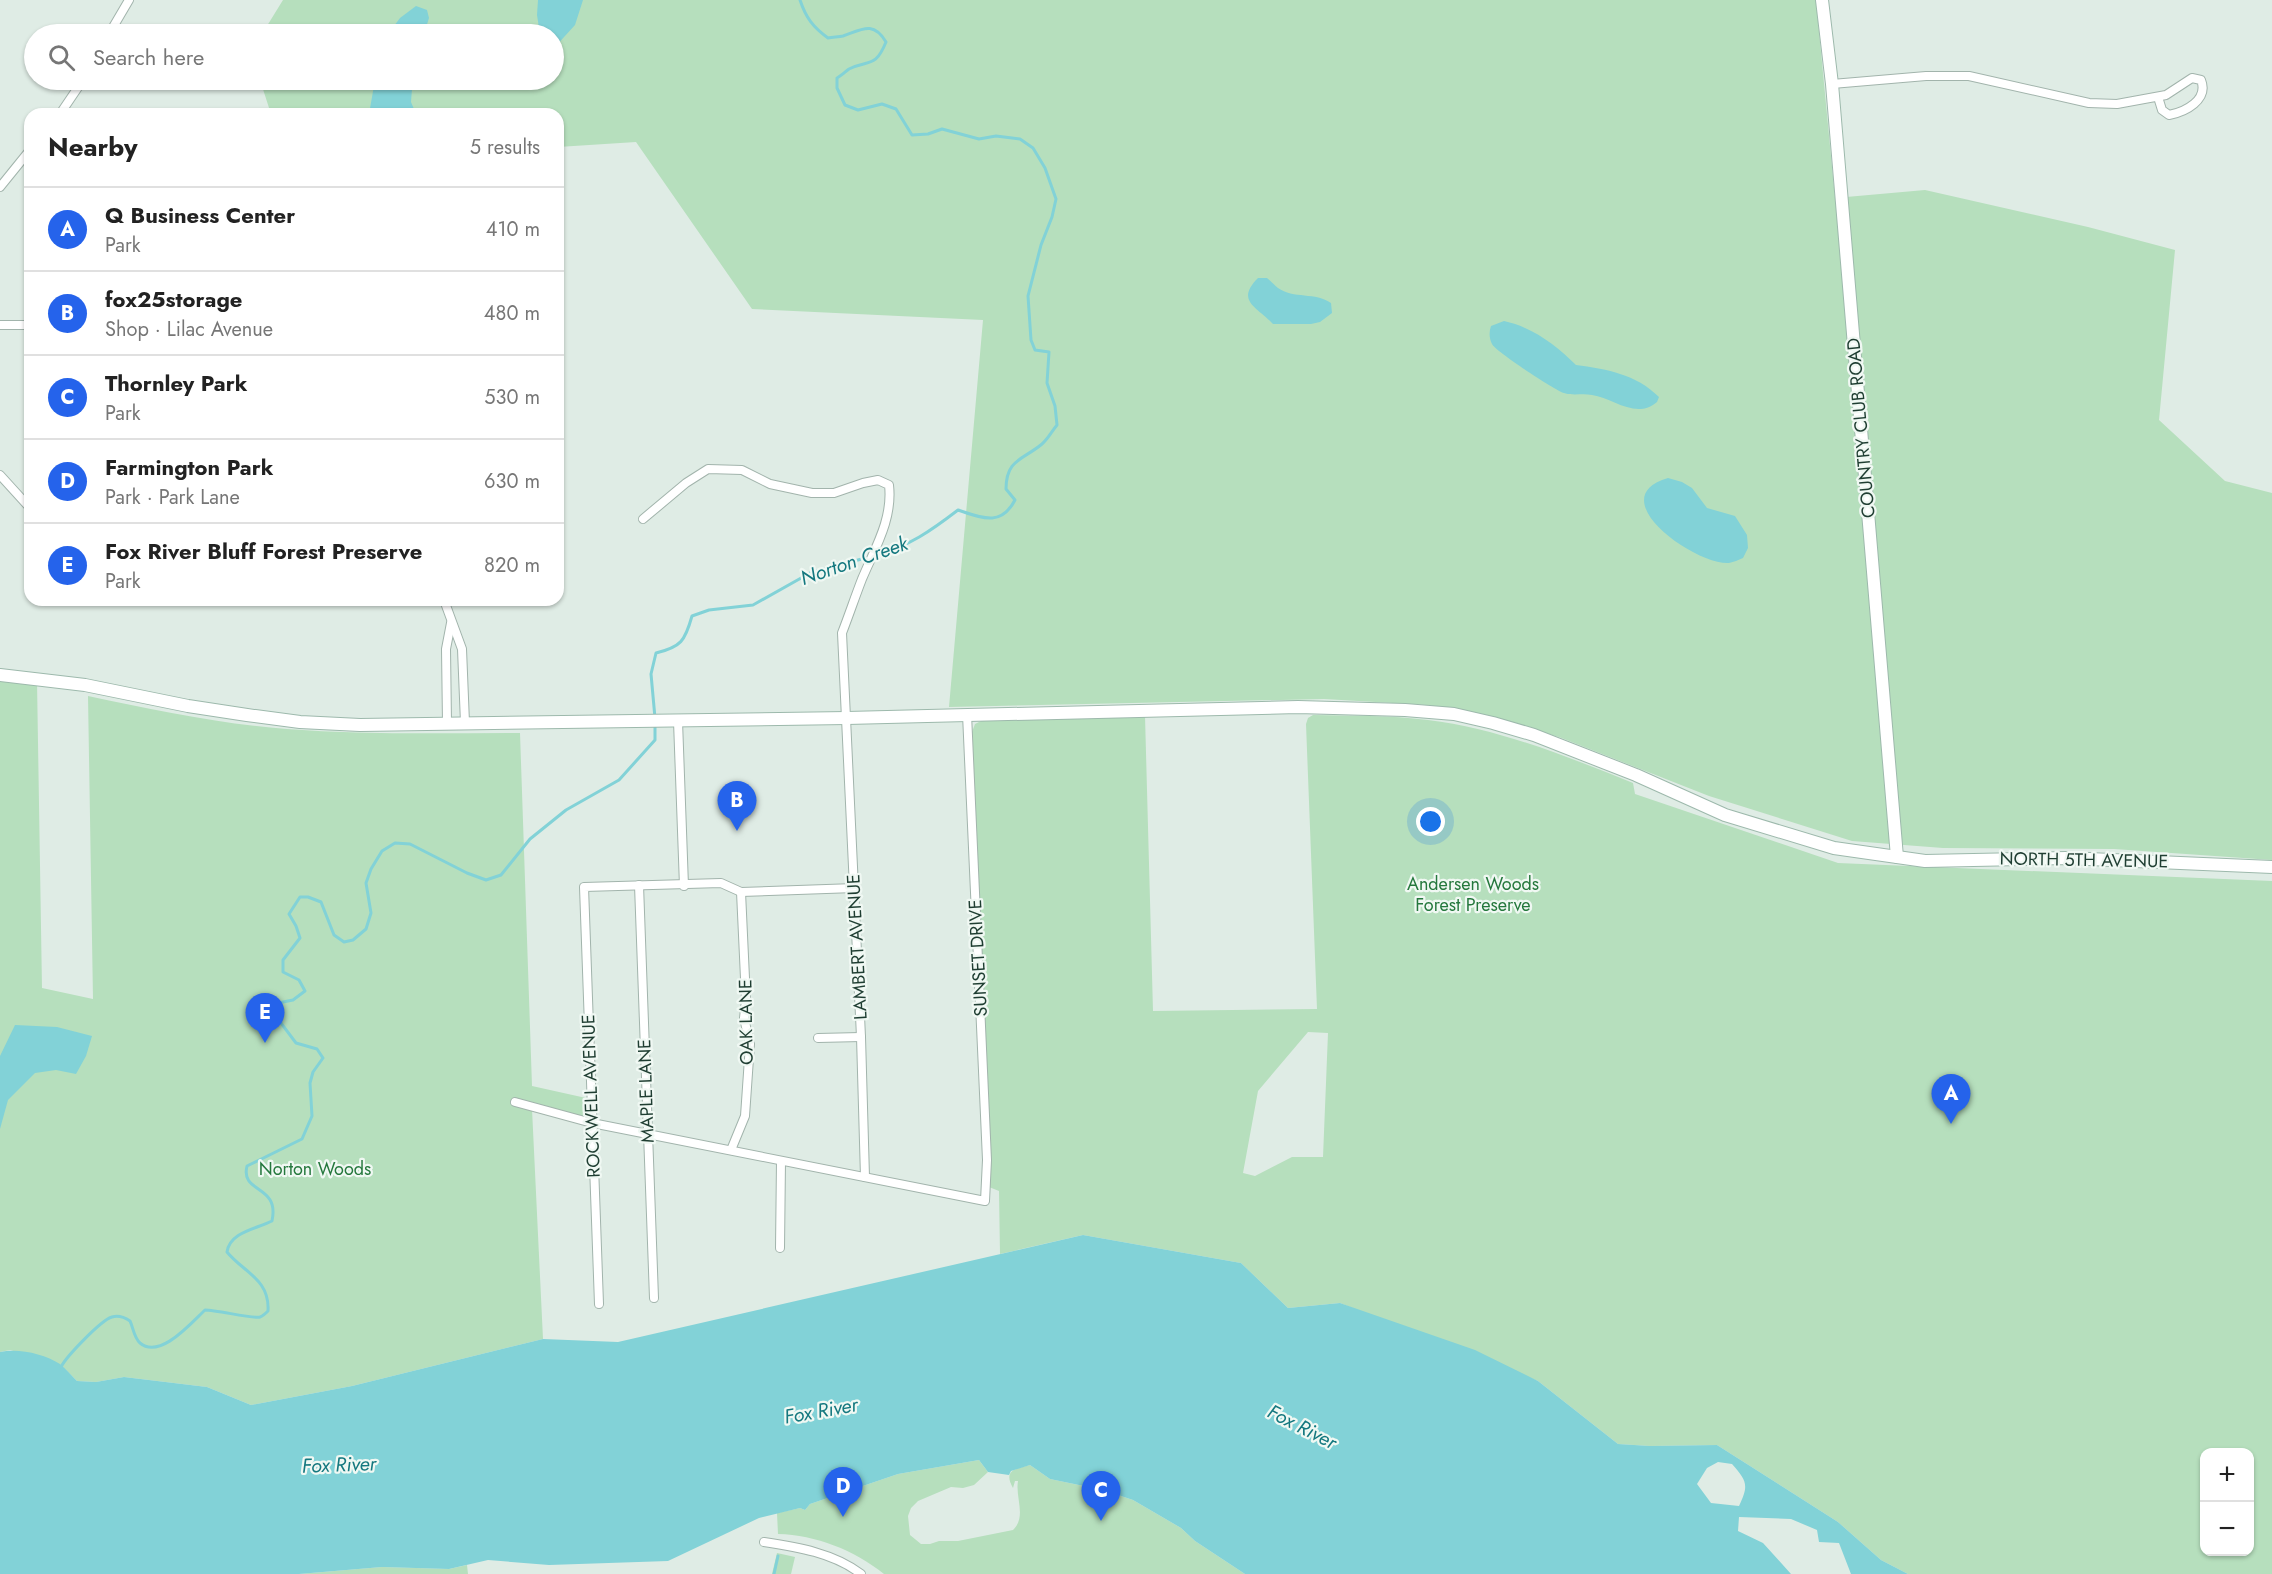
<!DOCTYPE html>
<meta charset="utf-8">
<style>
:root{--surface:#fff;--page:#f6f6f6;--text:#222;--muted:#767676;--line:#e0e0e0;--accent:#2563eb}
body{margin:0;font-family:Jost,sans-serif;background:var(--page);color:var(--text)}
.controls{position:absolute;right:18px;bottom:18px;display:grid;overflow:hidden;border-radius:12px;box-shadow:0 2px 4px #0004}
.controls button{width:54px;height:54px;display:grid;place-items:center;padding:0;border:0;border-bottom:2px solid var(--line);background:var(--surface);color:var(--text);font:30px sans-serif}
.you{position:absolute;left:1431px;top:822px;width:21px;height:21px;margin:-15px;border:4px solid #fff;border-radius:50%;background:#1a73e8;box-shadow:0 0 0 9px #1a73e833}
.badge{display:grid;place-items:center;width:39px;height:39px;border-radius:50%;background:var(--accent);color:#fff;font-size:20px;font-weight:700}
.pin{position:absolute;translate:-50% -50px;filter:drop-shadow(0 2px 3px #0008)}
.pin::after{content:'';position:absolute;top:32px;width:21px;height:18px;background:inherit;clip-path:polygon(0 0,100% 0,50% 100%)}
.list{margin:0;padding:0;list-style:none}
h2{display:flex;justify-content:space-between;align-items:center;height:78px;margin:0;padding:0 24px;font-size:26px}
h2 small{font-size:20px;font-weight:400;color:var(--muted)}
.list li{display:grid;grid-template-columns:39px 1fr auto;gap:18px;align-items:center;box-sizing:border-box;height:84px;padding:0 24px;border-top:2px solid var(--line)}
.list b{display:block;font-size:22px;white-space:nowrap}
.list p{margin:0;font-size:20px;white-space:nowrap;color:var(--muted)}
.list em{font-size:20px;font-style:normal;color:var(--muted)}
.icon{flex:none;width:33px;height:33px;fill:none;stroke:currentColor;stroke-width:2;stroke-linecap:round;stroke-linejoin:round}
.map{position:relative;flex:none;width:2272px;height:1574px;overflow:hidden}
.search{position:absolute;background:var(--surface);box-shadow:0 2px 4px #0004;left:24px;top:24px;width:540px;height:66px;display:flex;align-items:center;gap:15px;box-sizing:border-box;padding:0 21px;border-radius:33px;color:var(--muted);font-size:22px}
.panel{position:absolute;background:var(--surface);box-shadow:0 2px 4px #0004;left:24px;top:108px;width:540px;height:498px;border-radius:18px}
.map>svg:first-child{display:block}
</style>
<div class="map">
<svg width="2272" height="1574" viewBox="0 0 2272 1574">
<rect width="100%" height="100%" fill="#dfece5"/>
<g fill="#b6dfbd" fill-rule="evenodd">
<path d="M283 0H1816L1835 198 1925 190 2088 227 2175 250 2159 420 2225 481 2272 493V860L2114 849 1943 848 1852 841 1709 796 1559 737 1492 717 1427 705 1324 699 949 707 983 320 752 309 636 142 558 147V114H271L260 80H554V34H262Z"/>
<path d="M0 677 37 681 42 988 93 999 88 696C154 710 220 724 287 729 365 735 443 733 520 733L532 1086 586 1098 587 1124 532 1109 543 1339 352 1386 251 1405 207 1387 124 1377 96 1382 77 1381 61 1365 10 1350 0 1352Z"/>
<path d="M1313 715C1351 716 1390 715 1428 720 1500 729 1566 756 1633 783L1635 794 1838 863 2272 881V1574H1908L1881 1560 1838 1522 1717 1445 1650 1446 1618 1444 1538 1381 1340 1303 1288 1308 1241 1263 1083 1235 1000 1254 999 1191 989 1187 972 732 975 724 981 721 1145 716 1153 1011 1317 1009 1306 724 1308 718ZM1308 1032 1328 1033 1323 1157H1292L1255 1176 1243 1173 1258 1091ZM2204 1452H2250V1552H2204Z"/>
<path d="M979 1460 988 1472 974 1485 963 1488 951 1487 918 1501 911 1508 908 1516 910 1535 921 1544H930L939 1541H958L1013 1530C1027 1517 1015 1497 1018 1481H1015L1013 1488C1003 1470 1015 1469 1030 1465L1050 1479 1103 1490 1133 1500 1181 1528 1195 1541 1245 1574H884C854 1550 816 1535 778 1534L777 1513 800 1508 805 1510 810 1504 898 1474Z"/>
<path d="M777 1553 795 1557 791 1574H772Z"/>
<path d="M467 1565 468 1574H299L382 1567 449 1569Z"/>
</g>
<g fill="#82d2d7" fill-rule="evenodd">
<path d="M538 0H583L575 25 554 48V34H540L537 15Z"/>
<path d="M416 6 427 10 429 18 424 34H388L400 18Z"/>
<path d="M375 80H408L412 89 411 102 416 114H369Z"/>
<path d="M1258 278H1267C1271 281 1274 285 1278 288 1293 299 1316 292 1331 303L1332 313 1320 322 1311 324H1273C1257 307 1235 301 1258 278Z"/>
<path d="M1504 321C1532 327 1556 345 1576 365 1606 369 1636 374 1659 397L1657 402C1636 420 1613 398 1592 395 1583 393 1573 396 1564 393 1556 391 1495 351 1492 344 1489 338 1489 332 1491 326Z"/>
<path d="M1668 478 1682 482 1692 488 1707 508 1735 516 1747 535 1748 548 1743 558C1738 560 1734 562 1729 563 1695 565 1600 498 1668 478Z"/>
<path d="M15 1025 57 1027 92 1036 86 1056 76 1074 56 1070 35 1073 8 1100 0 1129V1056Z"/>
<path d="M1083 1235 1241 1263 1288 1308 1340 1303 1475 1350 1538 1381 1618 1444 1650 1446 1717 1445 1838 1522 1881 1560 1908 1574H1851L1839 1543 1819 1542 1817 1530 1791 1519 1739 1517 1738 1531 1763 1543 1791 1574H1245L1195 1541 1181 1528 1133 1500 1103 1490 1050 1479 1030 1465 1011 1471 1009 1475 988 1472 979 1460 898 1474 810 1504 805 1510 800 1508 759 1518 668 1561 549 1565 488 1560 449 1569 382 1567 299 1574H0V1352C19 1348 44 1354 60 1364 66 1369 72 1376 77 1381L96 1382 124 1377 207 1387 251 1405 352 1386 543 1339 618 1342ZM1718 1462 1732 1464C1747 1481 1749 1485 1739 1506L1711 1503 1697 1484 1707 1468Z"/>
</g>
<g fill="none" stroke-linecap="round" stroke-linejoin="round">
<g stroke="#82d2d7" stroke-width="3">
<path d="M800 0C806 18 813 27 828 38 833 37 839 37 843 36 861 30 873 20 886 42 875 69 869 59 849 69 845 72 841 76 837 78V88L845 105 858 110 882 104 896 109 912 135 928 134 942 129 979 139 996 136 1020 139 1033 148 1045 168 1056 199 1052 217 1041 245 1028 296 1031 340 1035 350 1049 352 1047 383 1055 406 1057 425C1052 431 1048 439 1042 444 1023 460 1006 459 1006 489L1015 500C1001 527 982 518 958 510 932 530 908 547 876 555"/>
<path d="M655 718 651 674 656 653C681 647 685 641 692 616L709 610 753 605 810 573 869 557"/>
<path d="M61 1367C66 1357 101 1320 112 1317 119 1315 124 1317 130 1321 133 1327 134 1338 140 1343 160 1360 192 1322 205 1310 217 1310 253 1319 260 1317 263 1316 266 1313 268 1311 270 1279 243 1272 227 1252 230 1232 256 1229 272 1221 280 1184 240 1194 247 1166L302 1139 312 1116 310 1083 313 1072 323 1058 317 1049 296 1043 275 1015 278 1003 293 1000 305 991 299 980 283 972V960L300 938 296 926 289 914 300 897H308L321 902 334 935 344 942 353 940 366 929 371 913 366 883 371 869 382 851 395 843 410 844 467 873 486 880 501 875 530 839 566 810 619 780 655 740V724"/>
<path d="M774 1574 778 1556"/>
</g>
<defs>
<g id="street">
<path d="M109 34 129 0"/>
<path d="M1832 84 1926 76H1969L2089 103 2117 104 2166 95 2192 78 2201 80C2209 100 2185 112 2169 115L2162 110 2158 97"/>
<path d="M60 114 83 80"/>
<path d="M0 187 30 150"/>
<path d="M0 325H30"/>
<path d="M0 475 30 508"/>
<path d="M643 519 686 483 708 469 742 470 770 484 812 493H834L863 483 878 480 889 485C893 519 875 548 862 579 855 597 849 615 842 633L861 1037 865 1177"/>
<path d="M444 600 462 649 465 723"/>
<path d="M678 721 684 886"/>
<path d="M447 723 446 649 451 623"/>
<path d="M639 885 654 1298"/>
<path d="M818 1038 861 1037"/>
<path d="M515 1102 592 1123 985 1201 987 1160 967 714"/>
<path d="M731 1150 745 1116 750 1044 744 1018 746 1000 741 892"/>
<path d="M780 1248 781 1161"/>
<path d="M599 1304 584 887 721 883 741 892 855 888"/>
<path d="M764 1542C797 1547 834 1553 861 1574"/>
</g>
<g id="secondary">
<path d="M1822 0 1832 84 1897 857"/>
<path d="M0 675 85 685 188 706 247 715 300 722 360 725 847 718 1298 707 1405 710 1454 714 1493 723 1534 735 1636 775 1725 815 1834 848 1925 861 2066 858 2272 867"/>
</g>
</defs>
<use href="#street" stroke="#a2b4ac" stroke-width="10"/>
<use href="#secondary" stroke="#9db9ac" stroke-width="14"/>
<use href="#street" stroke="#fff" stroke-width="8"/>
<use href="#secondary" stroke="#fff" stroke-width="12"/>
</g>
<g text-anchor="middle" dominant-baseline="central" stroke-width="4.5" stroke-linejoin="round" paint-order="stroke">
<g font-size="18" fill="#1f3e32" stroke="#f0f8f3">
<text transform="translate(1861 428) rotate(-95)">COUNTRY CLUB ROAD</text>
<text transform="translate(2084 860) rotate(1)">NORTH 5TH AVENUE</text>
<text transform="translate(857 947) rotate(-93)">LAMBERT AVENUE</text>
<text transform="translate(978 958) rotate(-93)">SUNSET DRIVE</text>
<text transform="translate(746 1022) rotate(-91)">OAK LANE</text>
<text transform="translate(646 1091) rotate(-92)">MAPLE LANE</text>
<text transform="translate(591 1096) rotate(-92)">ROCKWELL AVENUE</text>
</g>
<g font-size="18" fill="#25783d" stroke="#f0f8f3">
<text x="1473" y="884">Andersen Woods<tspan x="1473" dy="21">Forest Preserve</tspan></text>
<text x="315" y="1169">Norton Woods</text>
</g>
<g font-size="20" font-style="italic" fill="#14787f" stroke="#f0f8f3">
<text transform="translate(854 561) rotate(-19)">Norton Creek</text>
<text transform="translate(821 1411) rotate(-10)">Fox River</text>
<text transform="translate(1302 1427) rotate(27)">Fox River</text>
<text transform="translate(339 1465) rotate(-2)">Fox River</text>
</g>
</g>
</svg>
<div class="controls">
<button>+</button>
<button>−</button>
</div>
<div class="you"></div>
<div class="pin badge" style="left:1951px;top:1124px">A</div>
<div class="pin badge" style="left:737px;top:831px">B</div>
<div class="pin badge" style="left:1101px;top:1521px">C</div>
<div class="pin badge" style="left:843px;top:1517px">D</div>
<div class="pin badge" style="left:265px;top:1043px">E</div>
<div class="search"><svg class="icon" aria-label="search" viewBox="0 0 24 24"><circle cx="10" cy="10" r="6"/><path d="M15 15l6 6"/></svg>Search here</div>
<section class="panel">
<h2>Nearby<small>5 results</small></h2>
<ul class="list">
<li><span class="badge">A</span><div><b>Q Business Center</b><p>Park</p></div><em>410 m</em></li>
<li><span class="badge">B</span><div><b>fox25storage</b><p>Shop · Lilac Avenue</p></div><em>480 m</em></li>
<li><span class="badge">C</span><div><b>Thornley Park</b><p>Park</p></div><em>530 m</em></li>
<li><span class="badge">D</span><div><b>Farmington Park</b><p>Park · Park Lane</p></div><em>630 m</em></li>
<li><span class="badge">E</span><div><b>Fox River Bluff Forest Preserve</b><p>Park</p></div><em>820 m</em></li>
</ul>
</section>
</div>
